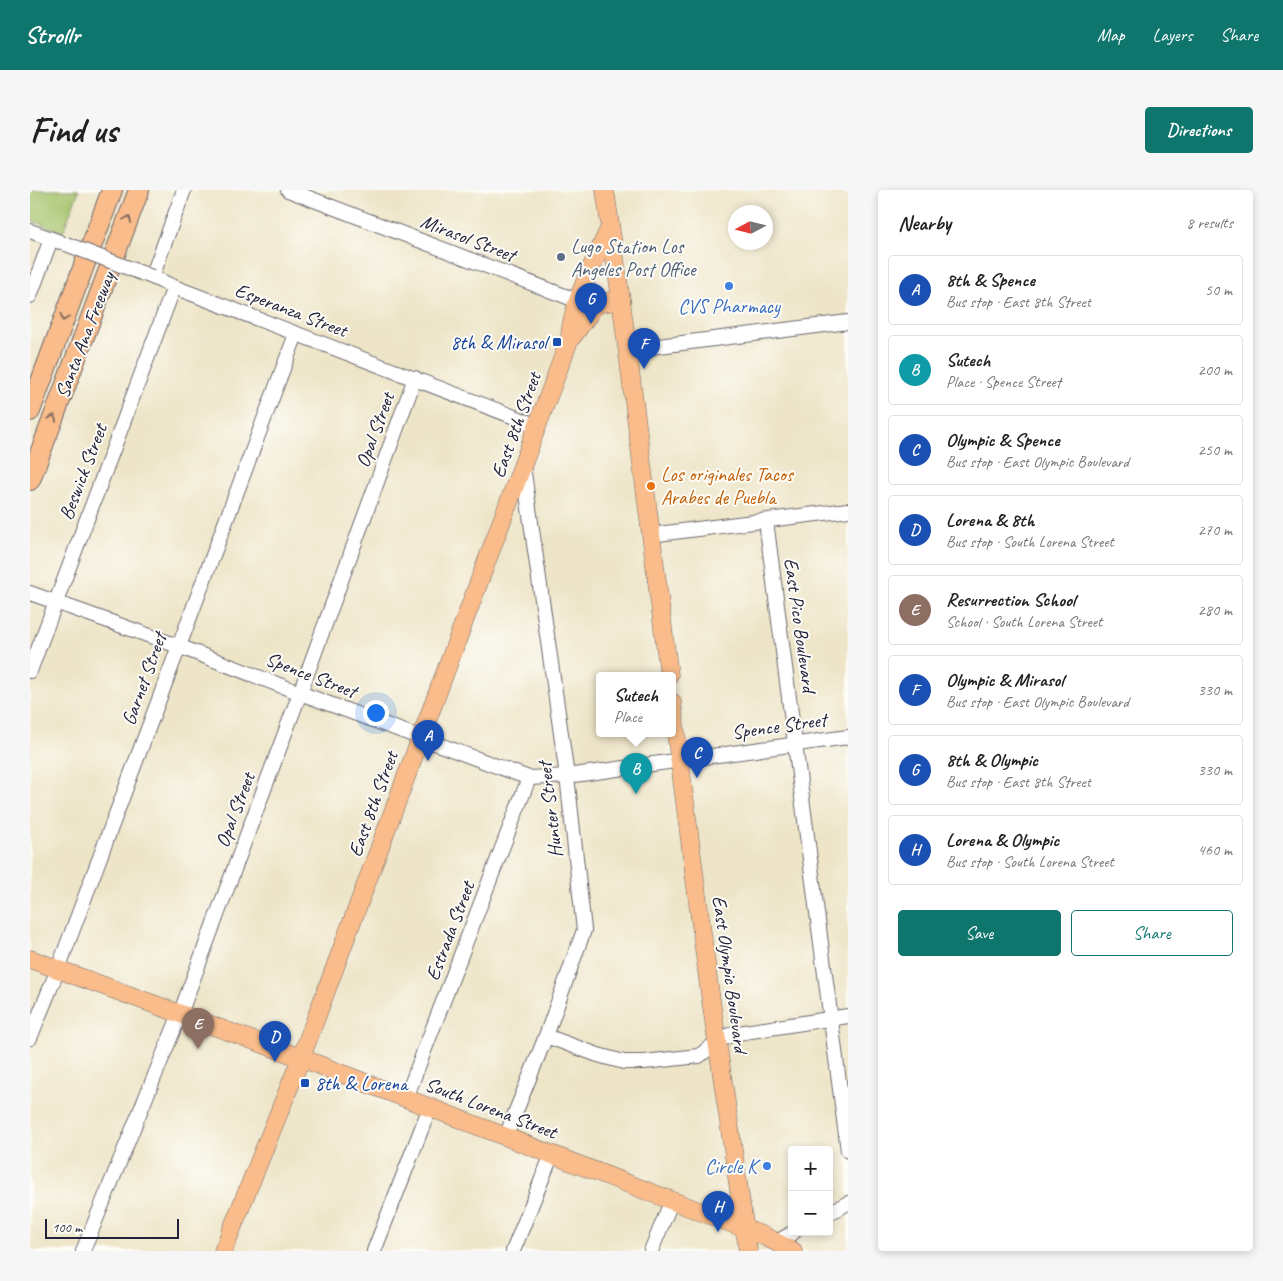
<!DOCTYPE html>
<meta charset="utf-8">
<style>
:root{--surface:#fff;--page:#f6f6f6;--text:#222;--muted:#767676;--line:#e0e0e0;--accent:#0f766e}
body{margin:0;font-family:Caveat,sans-serif;background:var(--page);color:var(--text)}
.controls{position:absolute;right:15px;bottom:15px;display:grid;overflow:hidden;border-radius:5px;box-shadow:0 2px 8px #0003}
.controls button{width:45px;height:45px;display:grid;place-items:center;padding:0;border:0;border-bottom:1px solid var(--line);background:var(--surface);color:var(--text);font:25px sans-serif}
.compass{position:absolute;left:698px;top:15px;width:45px;height:45px;border-radius:50%;background:var(--surface);box-shadow:0 2px 8px #0003;rotate:263deg}
.scale{position:absolute;left:15px;bottom:12px;width:134px;box-sizing:border-box;padding-left:5px;border:2px solid #22223b;border-top:0;font-size:14px;line-height:18px;white-space:nowrap;color:#22223b;-webkit-text-stroke:4px #fdfcf7;paint-order:stroke}
.you{position:absolute;left:345px;top:522px;width:18px;height:18px;margin:-12px;border:4px solid #fff;border-radius:50%;background:#1a73e8;box-shadow:0 0 0 8px #1a73e833}
.badge{display:grid;place-items:center;width:32px;height:32px;border-radius:50%;background:var(--accent);color:#fff;font-size:16px;font-weight:700}
.pin{position:absolute;translate:-50% -41px;filter:drop-shadow(0 1px 2px #0008)}
.pin::after{content:'';position:absolute;top:26px;width:18px;height:15px;background:inherit;clip-path:polygon(0 0,100% 0,50% 100%)}
.popup{position:absolute;left:566px;top:482px;width:80px;height:65px;box-sizing:border-box;display:grid;place-content:center;border-radius:5px;background:var(--surface);filter:drop-shadow(0 1px 4px #0005);font-size:16px;white-space:nowrap;color:var(--muted)}
.popup b{font-size:19px;color:var(--text)}
.popup::after{content:'';position:absolute;left:50%;top:100%;margin-left:-10px;border:10px solid transparent;border-top-color:var(--surface)}
.list{margin:0;padding:0;list-style:none}
h2{display:flex;justify-content:space-between;align-items:center;height:65px;margin:0;padding:0 20px;font-size:21px}
h2 small{font-size:16px;font-weight:400;color:var(--muted)}
.list li{display:grid;grid-template-columns:32px 1fr auto;gap:15px;align-items:center;box-sizing:border-box;height:70px;margin:0 10px 10px;padding:0 10px;border:1px solid var(--line);border-radius:5px}
.list b{display:block;font-size:19px;white-space:nowrap}
.list p{margin:0;font-size:16px;white-space:nowrap;color:var(--muted)}
.list em{font-size:16px;font-style:normal;color:var(--muted)}
.actions{display:flex;gap:10px;padding:15px 20px}
.actions a{flex:1;padding:11px 0;border:1px solid var(--accent);border-radius:5px;text-align:center;font-size:18px;color:var(--accent)}
.actions .main{background:var(--accent);color:#fff}
.map{position:relative;flex:none;width:818px;height:1061px;overflow:hidden;border-radius:5px}
header{display:flex;align-items:center;gap:30px;box-sizing:border-box;height:70px;padding:0 25px;background:var(--accent);color:#fff}
header strong{font-size:24px}
nav{display:flex;gap:28px;margin-inline-start:auto;font-size:18px}
.intro{display:flex;align-items:center;justify-content:space-between;box-sizing:border-box;height:120px;padding:0 30px}
h1{margin:0;font-size:35px}
.button{padding:12px 22px;border-radius:5px;background:var(--accent);color:#fff;font-size:18px;font-weight:700}
main{display:flex;gap:30px;padding:0 30px}
aside{flex:1;background:var(--surface);border-radius:5px;box-shadow:0 2px 8px #0003}
.map>svg:first-child{display:block}
</style>
<header>
<strong>Strollr</strong>
<nav><a>Map</a><a>Layers</a><a>Share</a></nav>
</header>
<div class="intro"><h1>Find us</h1><a class="button">Directions</a></div>
<main>
<div class="map">
<svg width="818" height="1061" viewBox="0 0 818 1061">
<rect width="100%" height="100%" fill="#fdfcf7"/>
<filter id="ink" filterUnits="userSpaceOnUse"><feTurbulence type="fractalNoise" baseFrequency=".02" numOctaves="2"/><feDisplacementMap in="SourceGraphic" scale="10" xChannelSelector="R" yChannelSelector="G"/><feConvolveMatrix kernelMatrix="1 2 1 2 8 2 1 2 1" color-interpolation-filters="sRGB"/></filter>
<filter id="wash" filterUnits="userSpaceOnUse"><feTurbulence type="fractalNoise" baseFrequency=".0096" numOctaves="4" result="noise"/><feDisplacementMap in="SourceGraphic" scale="20" xChannelSelector="R" yChannelSelector="G"/><feGaussianBlur stdDeviation="1.12" result="paint"/><feColorMatrix in="noise" values="0 0 0 0 0 0 0 0 0 0 0 0 0 0 0 0 0 1.4 0 .05"/><feComposite in="paint" operator="in"/></filter>
<g filter="url(#wash)">
<rect width="100%" height="100%" fill="#eee5c8"/>
<path fill="#a4c269" stroke="#637252" d="M0 0H49L33 42 0 30Z"/>
</g>
<g filter="url(#ink)">
<g fill="none" stroke-linecap="round" stroke-linejoin="round">
<defs>
<g id="minor">
<path d="M154 0 122 87 144 97 508 236"/>
<path d="M258 0 548 111"/>
<path d="M0 41 30 52"/>
<path d="M0 106 21 49"/>
<path d="M597 160 818 132"/>
<path d="M736 331 818 961"/>
<path d="M620 345 818 320"/>
<path d="M0 403 148 456 270 503 499 588 537 586 818 547"/>
<path d="M0 481 144 97"/>
<path d="M516 846 568 865 594 872H614L669 866 687 852 702 844 818 826"/>
<path d="M0 848 28 779 266 144"/>
<path d="M376 908 499 588"/>
<path d="M476 946 516 846 554 740 537 586 493 276"/>
<path d="M799 1023 818 1013"/>
<path d="M747 1052 764 1042"/>
<path d="M53 1061 150 824 270 503 385 188"/>
<path d="M344 1061 400 917"/>
<path d="M483 1061 522 964"/>
<path d="M621 1061 642 1010"/>
</g>
<g id="major">
<path d="M575 0 591 110 639 485"/>
<path d="M540 146C542 112 566 69 580 37"/>
<path d="M642 512 679 797 718 1061"/>
<path d="M0 769 271 868 734 1046 763 1061"/>
<path d="M193 1061 271 868 539 151 565 116 572 113 591 110"/>
</g>
<g id="highway">
<path d="M0 221 82 0"/>
<path d="M0 290 109 0"/>
</g>
</defs>
<use href="#minor" stroke="#69666c" stroke-width="16"/>
<use href="#major" stroke="#69666c" stroke-width="19"/>
<use href="#highway" stroke="#69666c" stroke-width="22"/>
<use href="#minor" stroke="#fff" stroke-width="14"/>
<use href="#major" stroke="#f9bc8a" stroke-width="18"/>
<use href="#highway" stroke="#f9bc8a" stroke-width="20"/>
<defs>
<path id="minor-bridge" d="M36 54 122 87"/>
</defs>
<use href="#minor-bridge" stroke="#69666c" stroke-width="16" stroke-linecap="butt"/>
<use href="#minor-bridge" stroke="#fff" stroke-width="14"/>
</g>
<defs><path id="oneway-chevron" d="M-2-3.5L2.5 0L-2 3.5" fill="none" stroke-width="1.6" stroke-linecap="round" stroke-linejoin="round" transform="scale(1.25)"/></defs>
<g stroke="#8e6f62">
<use href="#oneway-chevron" transform="translate(98 29) rotate(-69)"/>
<use href="#oneway-chevron" transform="translate(34 128) rotate(111)"/>
<use href="#oneway-chevron" transform="translate(23 228) rotate(-69)"/>
</g>
</g>
<circle fill="#5c6f8a" stroke="#fdfcf7" stroke-width="2" cx="531" cy="67" r="5"/>
<g fill="#3f7fe0" stroke="#fdfcf7" stroke-width="2">
<circle cx="699" cy="96" r="5"/>
<circle cx="737" cy="976" r="5"/>
</g>
<g fill="#1a4fb4" stroke="#fdfcf7" stroke-width="2">
<rect x="522" y="147" width="10" height="10" rx="2.5"/>
<rect x="270" y="888" width="10" height="10" rx="2.5"/>
</g>
<circle fill="#e8710a" stroke="#fdfcf7" stroke-width="2" cx="621" cy="296" r="5"/>
<g text-anchor="middle" dominant-baseline="central" stroke-width="4" stroke-linejoin="round" paint-order="stroke">
<g font-size="20" fill="#22223b" stroke="#fdfcf7">
<text transform="translate(438 48) rotate(21)">Mirasol Street</text>
<text transform="translate(261 120) rotate(21)">Esperanza Street</text>
<text transform="translate(55 145) rotate(-69)">Santa Ana Freeway</text>
<text transform="translate(486 235) rotate(-70)">East 8th Street</text>
<text transform="translate(345 240) rotate(-70)">Opal Street</text>
<text transform="translate(53 282) rotate(-69)">Beswick Street</text>
<text transform="translate(770 435) rotate(82)">East Pico Boulevard</text>
<text transform="translate(281 485) rotate(21)">Spence Street</text>
<text transform="translate(114 489) rotate(-70)">Garnet Street</text>
<text transform="translate(749 536) rotate(-8)">Spence Street</text>
<text transform="translate(343 614) rotate(-70)">East 8th Street</text>
<text transform="translate(205 620) rotate(-69)">Opal Street</text>
<text transform="translate(520 620) rotate(-97)">Hunter Street</text>
<text transform="translate(420 741) rotate(-69)">Estrada Street</text>
<text transform="translate(700 784) rotate(82)">East Olympic Boulevard</text>
<text transform="translate(461 918) rotate(21)">South Lorena Street</text>
</g>
<g font-size="20" fill="#4e5e75" stroke="#fdfcf7" text-anchor="start">
<text x="541" y="56">Lugo Station Los<tspan x="541" dy="23">Angeles Post Office</tspan></text>
</g>
<g font-size="20" fill="#366cbe" stroke="#fdfcf7">
<text x="699" y="116">CVS Pharmacy</text>
<text x="727" y="976" text-anchor="end">Circle K</text>
</g>
<g font-size="20" fill="#164399" stroke="#fdfcf7" text-anchor="end">
<text x="517" y="152">8th &amp; Mirasol</text>
<text x="285" y="893" text-anchor="start">8th &amp; Lorena</text>
</g>
<g font-size="20" fill="#c56008" stroke="#fdfcf7" text-anchor="start">
<text x="631" y="284">Los originales Tacos<tspan x="631" dy="23">Arabes de Puebla</tspan></text>
</g>
</g>
</svg>
<div class="controls">
<button>+</button>
<button>−</button>
</div>
<svg class="compass" viewBox="-18 -18 36 36"><path d="M0-13l5 13h-10z" fill="#e53935"/><path d="M0 13l5-13h-10z" fill="#767676"/></svg>
<div class="scale">100 m</div>
<div class="you"></div>
<div class="pin badge" style="left:398px;top:571px;background:#1a4fb4">A</div>
<div class="pin badge" style="left:606px;top:604px;background:#0f9aa8">B</div>
<div class="popup"><b>Sutech</b>Place</div>
<div class="pin badge" style="left:667px;top:588px;background:#1a4fb4">C</div>
<div class="pin badge" style="left:245px;top:872px;background:#1a4fb4">D</div>
<div class="pin badge" style="left:168px;top:859px;background:#8d6e63">E</div>
<div class="pin badge" style="left:614px;top:179px;background:#1a4fb4">F</div>
<div class="pin badge" style="left:561px;top:134px;background:#1a4fb4">G</div>
<div class="pin badge" style="left:688px;top:1042px;background:#1a4fb4">H</div>
</div>
<aside>
<h2>Nearby<small>8 results</small></h2>
<ul class="list">
<li><span class="badge" style="background:#1a4fb4">A</span><div><b>8th &amp; Spence</b><p>Bus stop · East 8th Street</p></div><em>50 m</em></li>
<li><span class="badge" style="background:#0f9aa8">B</span><div><b>Sutech</b><p>Place · Spence Street</p></div><em>200 m</em></li>
<li><span class="badge" style="background:#1a4fb4">C</span><div><b>Olympic &amp; Spence</b><p>Bus stop · East Olympic Boulevard</p></div><em>250 m</em></li>
<li><span class="badge" style="background:#1a4fb4">D</span><div><b>Lorena &amp; 8th</b><p>Bus stop · South Lorena Street</p></div><em>270 m</em></li>
<li><span class="badge" style="background:#8d6e63">E</span><div><b>Resurrection School</b><p>School · South Lorena Street</p></div><em>280 m</em></li>
<li><span class="badge" style="background:#1a4fb4">F</span><div><b>Olympic &amp; Mirasol</b><p>Bus stop · East Olympic Boulevard</p></div><em>330 m</em></li>
<li><span class="badge" style="background:#1a4fb4">G</span><div><b>8th &amp; Olympic</b><p>Bus stop · East 8th Street</p></div><em>330 m</em></li>
<li><span class="badge" style="background:#1a4fb4">H</span><div><b>Lorena &amp; Olympic</b><p>Bus stop · South Lorena Street</p></div><em>460 m</em></li>
</ul>
<div class="actions"><a class="main">Save</a><a>Share</a></div>
</aside>
</main>
